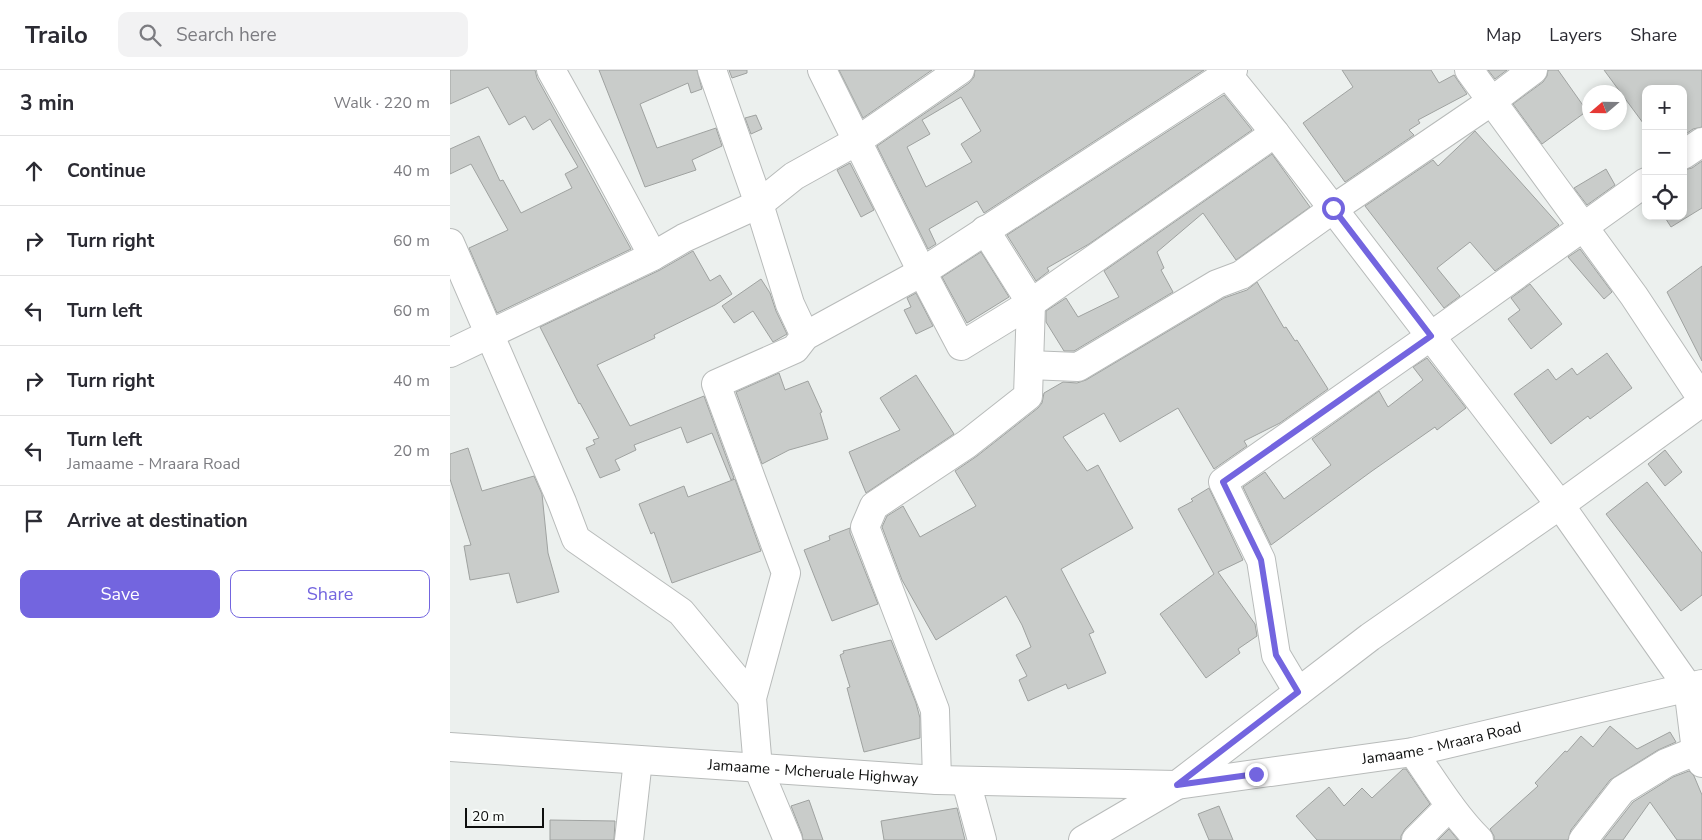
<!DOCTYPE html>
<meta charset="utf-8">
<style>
:root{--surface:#fff;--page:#f2f2f3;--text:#2b2b33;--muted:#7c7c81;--line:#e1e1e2;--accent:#7365df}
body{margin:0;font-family:"Nunito Sans",sans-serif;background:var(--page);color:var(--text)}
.controls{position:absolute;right:15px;top:15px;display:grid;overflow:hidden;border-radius:10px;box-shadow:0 2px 8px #0003}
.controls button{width:45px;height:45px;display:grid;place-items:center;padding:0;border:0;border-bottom:1px solid var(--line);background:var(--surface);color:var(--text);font:25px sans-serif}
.compass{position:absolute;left:1132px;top:15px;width:45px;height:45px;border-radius:50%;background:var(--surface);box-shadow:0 2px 8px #0003;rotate:250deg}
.scale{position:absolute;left:15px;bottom:12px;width:79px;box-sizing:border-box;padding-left:5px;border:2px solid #0e0f0e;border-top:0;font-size:14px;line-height:18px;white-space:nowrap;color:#0e0f0e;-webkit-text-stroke:4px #fafdfb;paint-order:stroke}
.stop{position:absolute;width:15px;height:15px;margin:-11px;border:4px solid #7365df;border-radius:50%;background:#fff}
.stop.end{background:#7365df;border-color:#fff;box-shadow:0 1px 5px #0008}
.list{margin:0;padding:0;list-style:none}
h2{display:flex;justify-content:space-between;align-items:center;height:65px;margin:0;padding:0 20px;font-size:21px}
h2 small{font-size:16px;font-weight:400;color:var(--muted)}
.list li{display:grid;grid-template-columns:32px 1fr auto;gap:15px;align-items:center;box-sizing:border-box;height:70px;padding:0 20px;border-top:1px solid var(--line)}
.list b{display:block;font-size:19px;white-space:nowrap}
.list p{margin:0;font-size:16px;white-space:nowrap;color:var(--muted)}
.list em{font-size:16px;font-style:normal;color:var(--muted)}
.actions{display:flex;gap:10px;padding:15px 20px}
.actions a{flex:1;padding:11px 0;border:1px solid var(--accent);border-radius:10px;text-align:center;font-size:18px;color:var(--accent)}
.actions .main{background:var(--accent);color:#fff}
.icon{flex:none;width:28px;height:28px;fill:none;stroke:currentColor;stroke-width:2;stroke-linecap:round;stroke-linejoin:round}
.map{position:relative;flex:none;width:1252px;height:770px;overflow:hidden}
header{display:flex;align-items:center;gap:30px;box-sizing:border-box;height:70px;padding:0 25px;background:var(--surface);border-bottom:1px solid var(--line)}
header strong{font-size:24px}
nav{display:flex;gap:28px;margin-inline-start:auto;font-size:18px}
.search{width:350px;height:45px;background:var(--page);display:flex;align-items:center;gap:12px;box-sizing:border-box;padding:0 18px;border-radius:10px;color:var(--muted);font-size:19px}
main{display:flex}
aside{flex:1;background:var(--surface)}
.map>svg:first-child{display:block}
</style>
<header>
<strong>Trailo</strong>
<div class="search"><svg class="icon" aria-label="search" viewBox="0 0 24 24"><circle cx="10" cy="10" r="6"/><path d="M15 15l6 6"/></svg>Search here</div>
<nav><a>Map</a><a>Layers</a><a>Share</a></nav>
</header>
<main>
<aside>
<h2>3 min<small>Walk · 220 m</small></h2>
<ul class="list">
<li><svg class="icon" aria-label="ahead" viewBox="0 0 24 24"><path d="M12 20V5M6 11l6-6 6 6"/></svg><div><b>Continue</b></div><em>40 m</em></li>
<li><svg class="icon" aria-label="right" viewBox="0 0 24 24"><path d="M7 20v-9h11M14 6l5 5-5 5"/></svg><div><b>Turn right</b></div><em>60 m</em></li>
<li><svg class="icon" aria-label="left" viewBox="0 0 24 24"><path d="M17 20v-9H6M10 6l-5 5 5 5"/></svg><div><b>Turn left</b></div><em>60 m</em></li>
<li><svg class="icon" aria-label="right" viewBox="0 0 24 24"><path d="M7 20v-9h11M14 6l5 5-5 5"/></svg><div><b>Turn right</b></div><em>40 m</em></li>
<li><svg class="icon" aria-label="left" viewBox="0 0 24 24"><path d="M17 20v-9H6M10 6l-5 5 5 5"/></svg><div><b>Turn left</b><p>Jamaame - Mraara Road</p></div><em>20 m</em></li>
<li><svg class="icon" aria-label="arrive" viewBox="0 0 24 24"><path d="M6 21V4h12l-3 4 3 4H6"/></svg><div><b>Arrive at destination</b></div></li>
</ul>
<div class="actions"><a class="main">Save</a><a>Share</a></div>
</aside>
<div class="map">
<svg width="1252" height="770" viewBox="0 0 1252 770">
<rect width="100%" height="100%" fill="#ecf0ee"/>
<g fill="#c9ccca" stroke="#9fa2a0" fill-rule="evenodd">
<path d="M0 0H85L87 8 181 179 47 243 19 178 58 160 21 94 0 104V79L29 66 50 111 53 110 71 143 122 118 115 104 128 97 100 49 83 60 75 46 59 55 38 17 0 34Z"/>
<path d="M149 0H247L252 19 241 23 238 13 190 34 207 78 266 58 272 76 242 90 246 100 195 117Z"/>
<path d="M279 0H297V3L282 8Z"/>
<path d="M389 0H482L413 48Z"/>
<path d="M525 0H754L534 143 527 131 479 159 486 174 478 179 427 76 519 13 524 7ZM511 27 531 61 511 74 522 92 476 117 457 77 480 64 472 50Z"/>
<path d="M892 0H981L989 13 1004 5 1017 24 968 50 970 53 959 60 964 65 895 112 853 53 903 17Z"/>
<path d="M1038 0H1057L1045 9Z"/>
<path d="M1098 0H1108L1137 41 1092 74 1063 34 1093 12 1097 6Z"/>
<path d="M1154 0H1252V57L1243 59 1233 66V19H1196V57Z"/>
<path d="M774 25 802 60 639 174 597 198 599 201 586 211 557 165Z"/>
<path d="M306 45 312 59 301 64 295 48Z"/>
<path d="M1025 61 1109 155 1045 201 1020 172 987 198 1010 226 994 238 915 136 983 90 988 96Z"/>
<path d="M822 84 860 137 786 190 753 143 707 182 714 198 711 200 723 222 624 281H614L596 252V241L616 228 628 247 669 227 654 201Z"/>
<path d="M1252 91V138L1221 157 1214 146H1233V100L1242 98Z"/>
<path d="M400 93 424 140 411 147 387 100Z"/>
<path d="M1156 99 1165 115 1137 135 1124 118Z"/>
<path d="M1130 179 1162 222 1154 229 1118 187Z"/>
<path d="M243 181 260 211 270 205 282 224 265 235 204 265 205 268 147 295 180 356 254 326 284 408 281 410 262 363 237 373 231 357 184 375 186 380 165 390 170 400 150 408 136 378 145 374 143 370 149 368 130 333 129 334 90 257 210 200Z"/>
<path d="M531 182 559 227 517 253 492 207Z"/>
<path d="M1252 196V291L1217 222Z"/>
<path d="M311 209 320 223 326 241 337 264 323 272 303 241 284 253 272 236Z"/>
<path d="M807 212 834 258 836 257 845 271 847 270 878 319 830 353 794 371 797 376 764 399 728 338 670 372 654 343 613 367 637 401 648 395 683 458 611 499 644 562 639 564 656 603 618 619 616 614 578 631 569 610 577 606 566 585 581 577 572 555 556 526 486 570 452 510 432 457 437 446 453 436 470 467 526 436 505 401 527 386 588 338 592 333 594 323 613 312 627 313 636 310 774 228 797 220Z"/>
<path d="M1080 214 1112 254 1081 279 1058 249 1070 240 1061 228Z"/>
<path d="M466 223 483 256 466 264 454 240 461 237 457 228Z"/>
<path d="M1157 283 1182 318 1140 349 1138 346 1101 374 1064 324 1098 299 1106 310 1122 298 1127 305Z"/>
<path d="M977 288 1016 338 987 360 985 357 922 401 821 475 793 417 815 402 834 429 881 395 862 369 929 321 938 337 973 310 963 297Z"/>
<path d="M329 303 335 320 358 311 372 342 370 343 378 369 339 380 312 394 286 322Z"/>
<path d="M466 305 504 364 416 423 399 382 450 360 430 328Z"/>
<path d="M18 378 32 421 84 406 92 424 98 483 109 522 67 533 59 503 20 510 14 476 21 475 0 409V384Z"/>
<path d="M1215 380 1232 402 1215 416 1198 394Z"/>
<path d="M285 409 311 481 222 513 204 462 201 464 189 434 234 416 238 427Z"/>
<path d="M1197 412 1252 483V525L1231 541 1156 444Z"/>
<path d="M759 418 793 490 768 502 805 554 807 566 788 579 790 583 756 608 710 544 764 504 728 439 743 431 741 429Z"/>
<path d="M400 458V463L428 534 382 551 354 480 380 470 379 466Z"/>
<path d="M441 570 466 633 470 648V668L414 682 397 618 400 617 390 585 394 583 393 581Z"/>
<path d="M1160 656 1187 679 1220 662 1226 672 1208 680 1160 710 1121 760 1118 770H1044V766L1040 759 1088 716 1085 713 1115 681 1117 682 1131 666 1143 677Z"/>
<path d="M953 699H956L980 734 955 759 951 766V770H867L846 746 879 717 894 736 912 718 922 728Z"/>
<path d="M1239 701 1244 706 1252 725V770H1227L1200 732 1173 770H1153L1183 732 1223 707Z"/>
<path d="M359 730 373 770H353L352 764 341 736Z"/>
<path d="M769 736 783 770H759L748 744Z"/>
<path d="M507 738 515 770H434L431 751Z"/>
<path d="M100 750 165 751 164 770H100Z"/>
<path d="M999 759 1008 770H988Z"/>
</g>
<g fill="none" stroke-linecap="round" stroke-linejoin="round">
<defs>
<g id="minor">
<path d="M101 0 153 93 203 186"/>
<path d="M262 0 309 134 340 234 355 266"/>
<path d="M372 0 472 202 511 276 581 233 825 63"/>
<path d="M774 0 825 63 1110 435 1238 617 1246 681 1252 693"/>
<path d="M1019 0 1184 226 1252 329"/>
<path d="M1233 85 1252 72"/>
<path d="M0 173 112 432 126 469 231 542 302 628"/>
<path d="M0 283 203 186 234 168 309 134 344 106 407 71 510 0"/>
<path d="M579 295 628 297 767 214 791 205 883 139 1042 31 1083 0"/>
<path d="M848 622 826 585 811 490 773 412 981 266 1196 112"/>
<path id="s1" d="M0 677 487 710 727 715 963 682 1252 614"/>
<path d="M963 682C984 712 1003 744 1029 770"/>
<path d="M487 710 485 640 415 457 424 436 517 374 578 326 581 233 535 160"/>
<path d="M516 711 532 770"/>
<path d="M179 770 188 690"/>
<path d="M338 770 308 698 302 628 336 503 266 314 345 279 355 266 472 202 783 0"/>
<path d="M633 770 727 715 920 567 1110 435 1252 332"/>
<path d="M966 770 1000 736"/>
<path d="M1133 770 1172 720 1216 693 1246 681"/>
</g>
</defs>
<use href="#minor" stroke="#b8bbba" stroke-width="30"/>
<use href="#minor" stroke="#fff" stroke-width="28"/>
</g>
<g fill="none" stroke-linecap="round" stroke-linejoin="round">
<path stroke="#7365df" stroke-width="6" d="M806 704 727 715 848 622 826 585 811 490 773 412 981 266 883 138"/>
</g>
<g text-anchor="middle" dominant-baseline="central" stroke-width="4.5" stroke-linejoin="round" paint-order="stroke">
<g font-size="15" fill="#0e0f0e" stroke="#fafdfb">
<text stroke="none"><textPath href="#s1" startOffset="996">Jamaame - Mraara Road</textPath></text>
<text stroke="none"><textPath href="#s1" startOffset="364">Jamaame - Mcheruale Highway</textPath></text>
</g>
</g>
</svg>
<div class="controls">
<button>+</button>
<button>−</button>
<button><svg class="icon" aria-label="locate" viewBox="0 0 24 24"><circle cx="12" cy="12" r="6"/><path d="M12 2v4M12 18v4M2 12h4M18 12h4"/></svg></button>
</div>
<svg class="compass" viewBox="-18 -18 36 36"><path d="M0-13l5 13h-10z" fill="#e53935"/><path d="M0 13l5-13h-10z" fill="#7c7c81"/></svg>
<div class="scale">20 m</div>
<div class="stop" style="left:883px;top:138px"></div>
<div class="stop end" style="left:806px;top:704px"></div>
</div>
</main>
